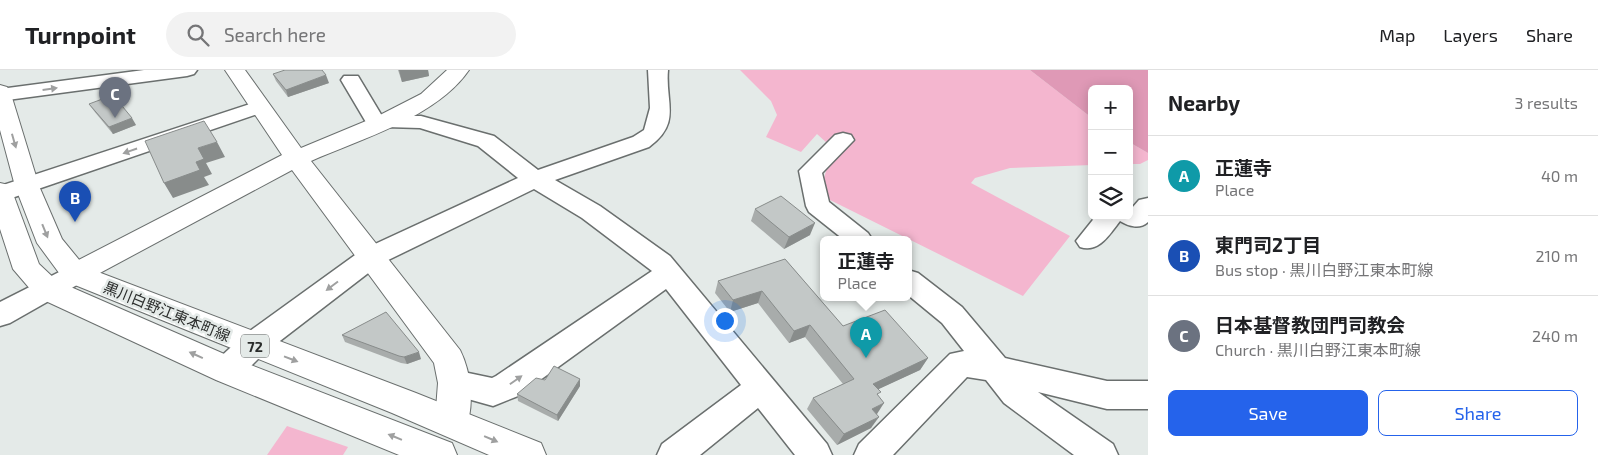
<!DOCTYPE html>
<meta charset="utf-8">
<style>
:root{--surface:#fff;--page:#f2f2f2;--text:#202124;--muted:#757577;--line:#e0e0e0;--accent:#2563eb}
body{margin:0;font-family:"Exo 2","Noto Sans JP",sans-serif;background:var(--page);color:var(--text)}
.controls{position:absolute;right:15px;top:15px;display:grid;overflow:hidden;border-radius:8px;box-shadow:0 2px 12px #0003}
.controls button{width:45px;height:45px;display:grid;place-items:center;padding:0;border:0;border-bottom:1px solid var(--line);background:var(--surface);color:var(--text);font:25px sans-serif}
.you{position:absolute;left:724px;top:250px;width:18px;height:18px;margin:-12px;border:4px solid #fff;border-radius:50%;background:#1a73e8;box-shadow:0 0 0 8px #1a73e833}
.badge{display:grid;place-items:center;width:32px;height:32px;border-radius:50%;background:var(--accent);color:#fff;font-size:16px;font-weight:700}
.pin{position:absolute;translate:-50% -41px;filter:drop-shadow(0 1px 2px #0008)}
.pin::after{content:'';position:absolute;top:26px;width:18px;height:15px;background:inherit;clip-path:polygon(0 0,100% 0,50% 100%)}
.popup{position:absolute;left:820px;top:166px;width:92px;height:65px;box-sizing:border-box;display:grid;place-content:center;border-radius:8px;background:var(--surface);filter:drop-shadow(0 1px 4px #0005);font-size:16px;white-space:nowrap;color:var(--muted)}
.popup b{font-size:19px;color:var(--text)}
.popup::after{content:'';position:absolute;left:50%;top:100%;margin-left:-10px;border:10px solid transparent;border-top-color:var(--surface)}
.list{margin:0;padding:0;list-style:none}
h2{display:flex;justify-content:space-between;align-items:center;height:65px;margin:0;padding:0 20px;font-size:21px}
h2 small{font-size:16px;font-weight:400;color:var(--muted)}
.list li{display:grid;grid-template-columns:32px 1fr auto;gap:15px;align-items:center;box-sizing:border-box;height:80px;padding:0 20px;border-top:1px solid var(--line)}
.list b{display:block;font-size:19px;white-space:nowrap}
.list p{margin:0;font-size:16px;white-space:nowrap;color:var(--muted)}
.list em{font-size:16px;font-style:normal;color:var(--muted)}
.actions{display:flex;gap:10px;padding:15px 20px}
.actions a{flex:1;padding:11px 0;border:1px solid var(--accent);border-radius:8px;text-align:center;font-size:18px;color:var(--accent)}
.actions .main{background:var(--accent);color:#fff}
.icon{flex:none;width:28px;height:28px;fill:none;stroke:currentColor;stroke-width:2;stroke-linecap:round;stroke-linejoin:round}
.map{position:relative;flex:none;width:1148px;height:385px;overflow:hidden}
header{display:flex;align-items:center;gap:30px;box-sizing:border-box;height:70px;padding:0 25px;background:var(--surface);border-bottom:1px solid var(--line)}
header strong{font-size:24px}
nav{display:flex;gap:28px;margin-inline-start:auto;font-size:18px}
.search{width:350px;height:45px;background:var(--page);display:flex;align-items:center;gap:12px;box-sizing:border-box;padding:0 18px;border-radius:28px;color:var(--muted);font-size:19px}
main{display:flex}
aside{flex:1;background:var(--surface)}
.map>svg:first-child{display:block}
</style>
<header>
<strong>Turnpoint</strong>
<div class="search"><svg class="icon" aria-label="search" viewBox="0 0 24 24"><circle cx="10" cy="10" r="6"/><path d="M15 15l6 6"/></svg>Search here</div>
<nav><a>Map</a><a>Layers</a><a>Share</a></nav>
</header>
<main>
<div class="map">
<svg width="1148" height="385" viewBox="0 0 1148 385">
<rect width="100%" height="100%" fill="#e4eae8"/>
<g fill="#f4b6cf">
<path d="M740 0H1030L1092 48V95L1010 98 975 108 971 113 1070 166 1023 226 830 130 821 117 830 89 839 84 817 64 801 82 766 67 777 45 771 31Z"/>
<path d="M1129 72 1148 83V90L1140 94H1129Z"/>
<path d="M287 356 348 377 343 385H267Z"/>
</g>
<path fill="#df99b6" d="M1030 0H1148V83L1129 72V19H1092V48Z"/>
<g fill="none" stroke-linecap="round" stroke-linejoin="round">
<defs>
<g id="minor">
<path d="M144 0H197L194 4 187 6 0 31V19Z"/>
<path d="M648 0H668C665 33 682 53 649 77L555 110 600 136 670 186 827 374 832 385H795L758 338 700 385H657L662 374 741 315 666 219 518 326 493 336 443 322 439 313 443 304 454 300 492 308 496 306 652 201 582 148 534 119 380 194 263 284 238 309 227 313 216 309 212 300 216 291 243 266 362 180 518 108 478 76 420 58 386 57 377 61 370 59 341 10 344 6H358L382 46H421L494 66 538 100 633 67 644 60 650 38Z"/>
<path d="M259 31 266 33 269 37 266 41 0 132V116Z"/>
<path d="M843 63 851 65 854 70 822 103 829 132 868 163 872 169H843L809 142 806 136 799 101 835 65Z"/>
<path d="M1148 128V152C1140 160 1128 156 1120 151 1109 165 1099 183 1080 177L1076 171 1096 146H1129V138H1132L1139 130Z"/>
<path d="M75 194 84 197 88 204 84 211 10 253 0 256V232Z"/>
<path d="M908 200 918 203 962 237 1005 288 1107 311H1148V339H1107L1038 322 1113 374 1118 385H1074L1004 333 986 310 967 307 893 385H854L859 374 950 284 964 281 942 253 908 225Z"/>
</g>
<path id="tertiary" d="M225 0H245L301 78 378 46 421 24 447 0H469C437 47 361 69 311 91L460 280C472 304 475 338 464 363L452 367 440 363 435 352 438 313 434 293 292 100 85 211 75 215 65 211 61 204 65 197 282 85Z"/>
<g id="primary">
<path d="M0 15 7 17 10 21 39 116 62 169 85 197 416 323 541 373 546 385H489L392 343 65 211 37 173 15 116 0 60Z"/>
<path d="M0 113 9 115 12 121 39 194 57 211 238 290 452 373 457 385H399L216 310 37 227 13 199 0 159Z"/>
</g>
</defs>
<use href="#minor" stroke="#6a6f6e" stroke-width="3"/>
<use href="#tertiary" stroke="#6a6f6e" stroke-width="2"/>
<use href="#primary" stroke="#6a6f6e" stroke-width="2"/>
<use href="#minor" fill="#fff" fill-rule="evenodd"/>
<use href="#tertiary" fill="#fff" fill-rule="evenodd"/>
<use href="#primary" fill="#fff" fill-rule="evenodd"/>
</g>
<g fill="#a8acab">
<path d="M398 0H428L429 6 402 12Z"/>
<path d="M273 4 329 13 288 27 276 11Z"/>
<path d="M89 34 136 55 113 64 94 41Z"/>
<path d="M755 139 810 165 784 179 751 151Z"/>
<path d="M785 189 843 256 928 288 920 300 878 319V326L877 344 871 358 837 375 807 339 813 328 843 314 805 267 789 273 758 233 730 242 715 223 718 211Z"/>
<path d="M342 265 421 289 407 294 401 293 345 272Z"/>
<path d="M545 310 580 316 558 351 518 331 517 324Z"/>
</g>
<g fill="#888c8b">
<path d="M399 0H428L429 6 402 12Z"/>
<path d="M326 5 329 13 288 27 286 20Z"/>
<path d="M132 48 136 55 113 64 109 57Z"/>
<path d="M217 72 225 87 206 93 212 104 204 107 209 115 173 128 164 113 196 92 198 78Z"/>
<path d="M815 153 810 165 784 179 789 167Z"/>
<path d="M762 221 758 233 730 242 733 230Z"/>
<path d="M810 255 805 267 789 273 794 261Z"/>
<path d="M419 282 421 289 407 294 404 287Z"/>
<path d="M928 288 920 300 866 325 873 314Z"/>
<path d="M580 309V316L558 351 557 345Z"/>
<path d="M884 333 877 344 864 350 872 339Z"/>
<path d="M879 347 871 358 837 375 844 364Z"/>
</g>
<g fill="#c3c8c7" stroke="#888c8b">
<path d="M285 0H322L326 5 286 20 273 4Z"/>
<path d="M113 25 132 48 109 57 89 34Z"/>
<path d="M204 51 217 72 198 78 204 89 196 92 200 100 164 113 145 71Z"/>
<path d="M781 126 815 153 789 167 755 139Z"/>
<path d="M785 189 843 256 885 240 928 288 873 314 881 322 877 324 884 333 872 339 879 347 844 364 813 328 854 309 810 255 794 261 762 221 733 230 718 211Z"/>
<path d="M386 242 419 282 404 287 399 286 342 265Z"/>
<path d="M554 296 580 309 557 345 517 324 536 308 545 310Z"/>
</g>
<defs><path id="oneway-solid" d="M-6-.8H1V-3.2L6.5 0L1 3.2V.8H-6Z" transform="scale(1.25)"/></defs>
<g fill="#9fa0a0">
<use href="#oneway-solid" transform="translate(50 19) rotate(-8)"/>
<use href="#oneway-solid" transform="translate(14 71) rotate(74)"/>
<use href="#oneway-solid" transform="translate(130 81) rotate(161)"/>
<use href="#oneway-solid" transform="translate(45 161) rotate(68)"/>
<use href="#oneway-solid" transform="translate(332 216) rotate(143)"/>
<use href="#oneway-solid" transform="translate(196 285) rotate(-156)"/>
<use href="#oneway-solid" transform="translate(291 289) rotate(21)"/>
<use href="#oneway-solid" transform="translate(516 310) rotate(-35)"/>
<use href="#oneway-solid" transform="translate(395 367) rotate(-158)"/>
<use href="#oneway-solid" transform="translate(491 369) rotate(23)"/>
</g>
<g text-anchor="middle" dominant-baseline="central" stroke-width="5" stroke-linejoin="round" paint-order="stroke">
<rect fill="#e4eae8" stroke="#626564" stroke-width="1" x="241" y="264.5" width="28" height="23" rx="4"/>
<g font-size="14" font-weight="bold" fill="#2a2c2b">
<text x="255" y="276">72</text>
</g>
<g font-size="15" fill="#2a2c2b" stroke="#e4eae8">
<text transform="translate(167 241) rotate(22)">黒川白野江東本町線</text>
</g>
</g>
</svg>
<div class="controls">
<button>+</button>
<button>−</button>
<button><svg class="icon" aria-label="layers" viewBox="0 0 24 24"><path d="M12 4l9 5-9 5-9-5zM3 14l9 5 9-5"/></svg></button>
</div>
<div class="you"></div>
<div class="pin badge" style="left:866px;top:288px;background:#0f9aa8">A</div>
<div class="popup"><b>正蓮寺</b>Place</div>
<div class="pin badge" style="left:75px;top:152px;background:#1a4fb4">B</div>
<div class="pin badge" style="left:115px;top:48px;background:#6b7280">C</div>
</div>
<aside>
<h2>Nearby<small>3 results</small></h2>
<ul class="list">
<li><span class="badge" style="background:#0f9aa8">A</span><div><b>正蓮寺</b><p>Place</p></div><em>40 m</em></li>
<li><span class="badge" style="background:#1a4fb4">B</span><div><b>東門司2丁目</b><p>Bus stop · 黒川白野江東本町線</p></div><em>210 m</em></li>
<li><span class="badge" style="background:#6b7280">C</span><div><b>日本基督教団門司教会</b><p>Church · 黒川白野江東本町線</p></div><em>240 m</em></li>
</ul>
<div class="actions"><a class="main">Save</a><a>Share</a></div>
</aside>
</main>
